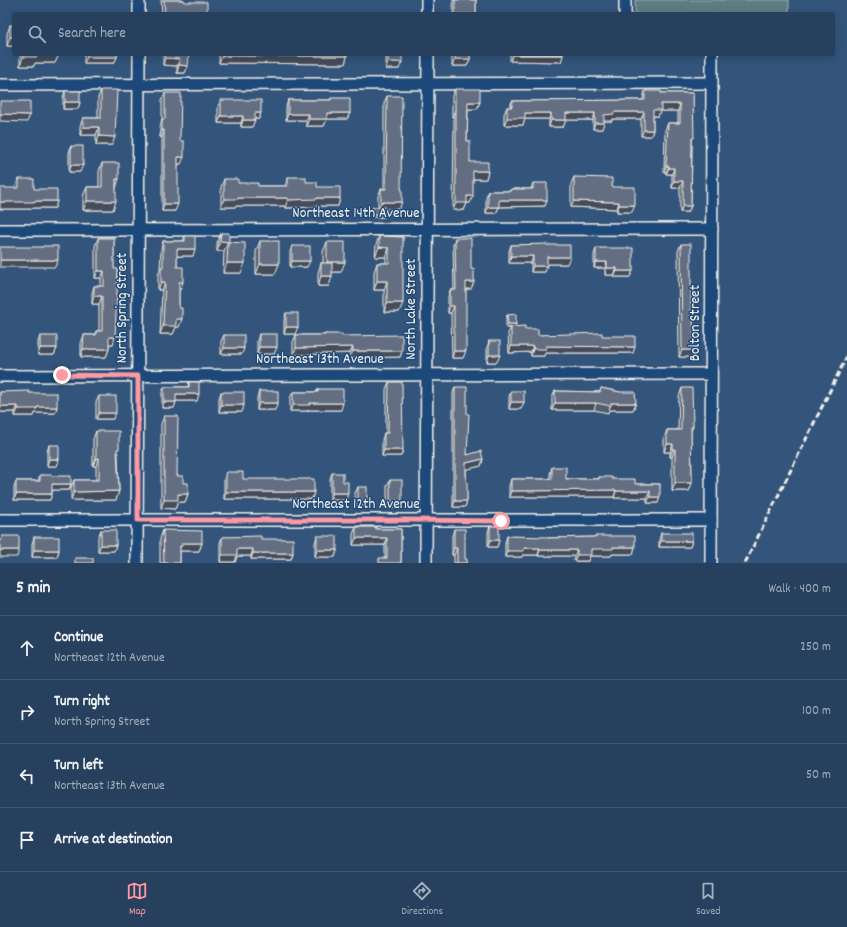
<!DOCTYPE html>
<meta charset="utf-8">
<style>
:root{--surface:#26405d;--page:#2e4763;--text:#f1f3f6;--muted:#a4afbc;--line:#425972;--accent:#ff9aa2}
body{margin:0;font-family:Dekko,sans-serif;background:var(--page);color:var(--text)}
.stop{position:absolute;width:12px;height:12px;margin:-9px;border:3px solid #ff9aa2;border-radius:50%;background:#fff}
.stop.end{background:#ff9aa2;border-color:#fff;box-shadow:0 1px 4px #0008}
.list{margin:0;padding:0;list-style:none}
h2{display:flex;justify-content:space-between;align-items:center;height:52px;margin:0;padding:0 16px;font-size:17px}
h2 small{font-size:13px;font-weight:400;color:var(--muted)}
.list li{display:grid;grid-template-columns:26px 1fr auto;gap:12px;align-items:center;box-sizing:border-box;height:64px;padding:0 16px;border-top:1px solid var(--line)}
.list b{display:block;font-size:15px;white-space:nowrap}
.list p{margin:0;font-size:13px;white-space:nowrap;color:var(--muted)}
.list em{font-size:13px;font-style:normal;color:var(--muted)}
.icon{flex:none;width:22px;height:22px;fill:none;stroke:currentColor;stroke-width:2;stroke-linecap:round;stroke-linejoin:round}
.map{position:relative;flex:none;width:847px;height:563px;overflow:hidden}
.search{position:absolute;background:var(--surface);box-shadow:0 2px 10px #0003;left:12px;right:12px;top:12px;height:44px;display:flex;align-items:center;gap:10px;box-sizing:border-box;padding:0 14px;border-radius:4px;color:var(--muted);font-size:15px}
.sheet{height:308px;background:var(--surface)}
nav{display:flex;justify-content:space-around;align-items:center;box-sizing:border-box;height:56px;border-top:1px solid var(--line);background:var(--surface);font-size:11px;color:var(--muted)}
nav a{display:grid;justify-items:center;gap:2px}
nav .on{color:var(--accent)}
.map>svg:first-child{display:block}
</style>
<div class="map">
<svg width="847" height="563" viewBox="0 0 847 563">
<rect width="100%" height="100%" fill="#33557c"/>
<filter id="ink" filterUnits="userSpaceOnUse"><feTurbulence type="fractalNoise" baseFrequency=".025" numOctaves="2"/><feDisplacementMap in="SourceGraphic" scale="8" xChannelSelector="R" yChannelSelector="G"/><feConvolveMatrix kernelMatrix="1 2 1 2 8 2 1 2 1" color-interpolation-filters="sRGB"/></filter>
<g filter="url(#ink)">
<rect fill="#5b7d81" stroke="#a8b7b4" x="635" y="0" width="154" height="14"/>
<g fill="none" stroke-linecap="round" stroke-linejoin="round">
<defs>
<g id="minor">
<path d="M139 0V14"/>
<path d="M427 0V14"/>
<path d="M625 0V14"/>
<path d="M0 85 711 83"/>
<path d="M0 230 712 229"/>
<path d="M0 376 711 374"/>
<path d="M0 520H711"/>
<path d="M137 563 139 54"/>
<path d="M426 563 428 54"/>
<path d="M711 563 712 54"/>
</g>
</defs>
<use href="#minor" stroke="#f4f1e8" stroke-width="14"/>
<use href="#minor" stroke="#1f4a7a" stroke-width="11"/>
<path stroke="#f4f1e8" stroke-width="3" stroke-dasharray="6 3" stroke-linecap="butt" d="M745 563 847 356"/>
</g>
<g fill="#555f70" stroke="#f4f1e8">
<path d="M161 0H184V2L207 14H162Z"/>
<rect x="453" y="0" width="23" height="14"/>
<path d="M10 25 14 46H7V34Z"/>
<path d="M20 54H59L55 63H35L34 66H20Z"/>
<path d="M84 54H117V57L114 63H84Z"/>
<path d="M163 54H189L185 73H177V66L163 65Z"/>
<path d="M219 54H347V56L345 64 219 63Z"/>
<path d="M386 54H402L399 69H386Z"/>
<path d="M452 54H470V59L467 66H452Z"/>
<path d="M510 54H563L561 62 510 61Z"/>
<path d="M455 89 480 102 477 109H468L467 141 470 162 488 171 486 179H473L470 203H467L464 210H453L454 117H452V96Z"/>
<path d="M101 90 112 145H96V135H80V126L83 118H98V98Z"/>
<path d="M65 91 80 102 78 109H63V98Z"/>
<path d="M645 91 661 93H693L691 206 688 212H680V188H672V174H666V172H664L665 130 668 123H678V111H660L658 116H653V130L651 136H641V119H613L612 121H604L602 129H593V120H566L563 127H549V119H525L523 125H504V114L507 107H510L512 101 643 100V98Z"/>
<path d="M165 93 180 141 181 164H178L175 211H162V137H160V126L162 119V100Z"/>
<path d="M387 96 399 209H385V214L384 217H372V210L373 207H378V196L381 189H384V103Z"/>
<path d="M331 98 350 113 347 119H327L324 126H306V120H286V107L288 100H330Z"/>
<path d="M221 100 259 119H255L252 127H241V123H218V106Z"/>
<path d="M71 146 80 172H69V153Z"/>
<path d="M102 163 116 188 113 210H83V196L87 187H99V171Z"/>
<path d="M288 177 306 182 317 187 340 198 338 206H314V207L286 208V206H235V207H221V187L224 179 238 183 258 186H285Z"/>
<path d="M574 177 612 187 632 212H617V209L571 207V184Z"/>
<path d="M19 179 34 189 57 201 55 208H32V209H0L16 188V185Z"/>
<path d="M533 183 547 200 545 206 499 207 496 213H486V198L488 191H511V189H531Z"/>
<path d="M221 233 229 242 241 273H223L224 251H217V243Z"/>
<path d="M185 236 193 256H177V267L180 290H179V327H176L173 334H160L162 290H158V275L160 269 161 249 163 241H183Z"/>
<path d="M379 236 403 237 399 312H384V290H374V272L377 263H386V257H375L376 245Z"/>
<path d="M98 238H114L113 344H109V349L106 357H81V343L84 335H95L96 331H99V304H92V293L94 286H101V278H95V246Z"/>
<path d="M455 238 471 289H466L463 358H452L451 313H448V297L450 290H454L453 245Z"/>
<path d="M260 241 275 274H256V251Z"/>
<path d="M327 242 341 272H332L329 286H318V273L321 263H323V252Z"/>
<path d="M681 244 691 313V357H679L678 251Z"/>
<path d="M511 245H547L567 264H547L545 272H531V263H509V251Z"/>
<path d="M292 246 307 267H290V252Z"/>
<path d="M596 248 630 277H614V275H605V268H594V255Z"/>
<path d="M286 313 295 334H284V320Z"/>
<path d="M507 315 516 324 515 327 525 329 538 335 602 336 633 353H545L544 356H531V352L509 353 508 333 511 328H506V318Z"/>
<path d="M259 334 274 354H257V341Z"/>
<path d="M325 334 342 336 402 351 400 357 350 358V353L293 355V342L296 335H324Z"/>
<path d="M224 335 242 354H221V341Z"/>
<path d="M40 336 57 348 54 355H38V342Z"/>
<path d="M489 341 497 362H487V348Z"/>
<path d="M189 382 197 401H176L174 408H162V393L164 387H188Z"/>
<path d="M389 382 401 456H382V440L384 433H386V389Z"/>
<path d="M455 387 467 455 483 459 481 466 466 469 467 501 465 507H453V393Z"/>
<path d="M601 388 620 392 636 403 633 410H609L608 413 594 410H552V398L555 391 600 392Z"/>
<path d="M682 388 693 427 691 431 692 483 689 491H672V457H670V452H664V438L667 430H678L679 396Z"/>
<path d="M318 389 341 410H308V411H290V398L293 392H317Z"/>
<path d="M259 391 275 410H257V398Z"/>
<path d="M511 391 521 409H509V397Z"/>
<path d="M0 392 29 393 57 407 55 413H35L34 416H15V412H0Z"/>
<path d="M221 392 242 412H219V398Z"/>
<path d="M99 396 113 419H96V402Z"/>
<path d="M164 416 177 476 183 483 188 494 185 502H178L175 509 161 508V424Z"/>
<path d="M96 431 118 453 119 491 116 500H71V488L74 480H96V466H93V439Z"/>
<path d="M49 445 59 459 57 466H47V452Z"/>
<path d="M552 467 566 479H599V477L612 479 635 484H660L658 503H647V498H614V497H509V486L511 479H550V474Z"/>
<path d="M226 472 243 479 312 499H224V479Z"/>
<path d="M332 473 343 482 346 500H330V479Z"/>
<path d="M40 475 52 476 71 484 69 490H52V494L50 500H14V488L16 481H38Z"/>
<path d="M390 480 400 508H387V486Z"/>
<path d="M358 487 364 506H355V493Z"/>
<path d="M490 526 499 540 497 547H488V532Z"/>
<path d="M356 527 376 529H401V563L385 558V545H353V534Z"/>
<path d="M454 529 465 559 467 563H454V555H452V536Z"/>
<path d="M101 530 116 545 114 551H98V537Z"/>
<path d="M163 530 202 543 199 551H180V563H160V539Z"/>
<path d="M661 533 692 541 690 547H659V540Z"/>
<path d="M317 536 337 550 335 557H315V543Z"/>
<path d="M507 536 547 538 595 537V536L635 547 633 554H612L611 556H590L588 561H574V556H538V555H523L522 557H505V543Z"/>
<path d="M34 537 59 550 57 557H32V544Z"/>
<path d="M222 537 261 539 293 553 291 559H251V556H237L235 562H220V543Z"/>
</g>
<g fill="#454d5b" stroke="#f4f1e8">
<path d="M10 37H14V46H7Z"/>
<path d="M37 54H59L55 63H35L34 66H20L23 57Z"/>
<path d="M513 55H563L561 62 510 61Z"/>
<path d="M222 56H347L345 64 219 63Z"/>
<path d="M87 57H117L114 63H84Z"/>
<path d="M165 58 180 59 177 66 163 65Z"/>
<path d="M455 59H470L467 66H452Z"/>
<path d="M388 62H402L399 69H386Z"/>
<path d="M179 65 188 66 185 73H177Z"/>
<path d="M65 102H80L78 109H63Z"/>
<path d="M468 102H480L477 109H465Z"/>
<path d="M661 104H680L678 111H660L658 116H651L653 110Z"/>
<path d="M455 110H456L454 117H452Z"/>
<path d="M614 112H644L641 119H613L612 121H601L604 115Z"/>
<path d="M255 113H261L259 119H252Z"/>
<path d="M327 113H350L347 119H324Z"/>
<path d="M525 113H551L549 119H525L523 125H504L507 118Z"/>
<path d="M566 113H595L593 120H563Z"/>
<path d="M0 114 30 115 27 122 0 121Z"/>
<path d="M288 114H309L306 120H286Z"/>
<path d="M221 116H243L241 123H218Z"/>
<path d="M309 119H327L324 126H306Z"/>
<path d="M243 120H255L252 127H241Z"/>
<path d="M551 120H566L563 127H549Z"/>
<path d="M595 123H604L602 129H593Z"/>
<path d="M83 127H99L96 135H80Z"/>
<path d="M162 130H164L162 137H160Z"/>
<path d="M644 130H653L651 136H641Z"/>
<path d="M99 136 115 137 112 145H96Z"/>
<path d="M178 157H184L181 164H176Z"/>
<path d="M71 165H83L80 172H69Z"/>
<path d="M666 166H669L666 172H664Z"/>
<path d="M669 168H674L672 174H666Z"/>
<path d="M473 171H488L486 179H470Z"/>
<path d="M116 179H119L116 188Z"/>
<path d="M674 181H683L680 188H672Z"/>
<path d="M467 196H473L470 203H467L464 210H453L456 203Z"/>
<path d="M238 198H288L286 206H235V207H221L224 199Z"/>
<path d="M317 198H340L338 206H314V207L286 208 288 200Z"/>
<path d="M499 200H547L545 206 496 207Z"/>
<path d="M34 201H57L55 208H32V209H0V202Z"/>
<path d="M87 201H116L113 210H83Z"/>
<path d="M574 201 619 202 617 209 571 207Z"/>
<path d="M381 202H402L399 209H378Z"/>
<path d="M164 204H178L175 211H162Z"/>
<path d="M619 205H635L632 212H617Z"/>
<path d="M683 206H691L688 212H680Z"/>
<path d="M488 207H499L496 213H486Z"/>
<path d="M373 214H385L384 217H372Z"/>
<path d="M220 241 229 242H228L224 251H217Z"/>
<path d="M379 247 389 248 386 257H375Z"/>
<path d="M177 249H195L193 256H175Z"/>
<path d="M511 256H533L531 263H509Z"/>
<path d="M547 257H570L567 264H545Z"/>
<path d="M0 260H58L55 267H0Z"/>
<path d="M292 261H310L307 267H290Z"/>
<path d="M327 262H345L341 272H323Z"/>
<path d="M596 262H607L605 268H594Z"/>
<path d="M227 263H245L241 273H223Z"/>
<path d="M260 264H279L275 274H256Z"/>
<path d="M533 266H547L545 272H531Z"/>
<path d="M607 268H617L614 275H605Z"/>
<path d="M98 271H104L101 278H95Z"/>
<path d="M617 271H633L630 277H614Z"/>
<path d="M321 276H332L329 286H318Z"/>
<path d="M377 281H387L384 290H374Z"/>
<path d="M161 282H165L162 290H158Z"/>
<path d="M179 282H183L180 290H176Z"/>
<path d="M466 282H474L471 289H464Z"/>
<path d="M94 296H102L99 304H92Z"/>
<path d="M387 303H403L399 312H384Z"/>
<path d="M450 306H454L451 313H448Z"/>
<path d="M176 319H182L179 327H176L173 334H160L163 326Z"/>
<path d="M508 324H516L515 327 506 328Z"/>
<path d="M286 327H298L295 334H284Z"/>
<path d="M109 337H115L113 344H106Z"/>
<path d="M511 346H533L531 352 509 353Z"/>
<path d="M546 346 635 347 633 353H545L544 356H531L533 349Z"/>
<path d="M259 347H277L274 354H257Z"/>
<path d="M353 347 350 353 293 355 296 348Z"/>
<path d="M40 348H57L54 355H38Z"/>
<path d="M224 348H244L242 354H221Z"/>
<path d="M83 349H109L106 357H81Z"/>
<path d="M682 350H694L691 357H679Z"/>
<path d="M353 351H402L400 357 350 358Z"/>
<path d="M454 351H466L463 358H452Z"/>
<path d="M489 355H500L497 362H487Z"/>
<path d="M176 394H199L197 401H174Z"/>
<path d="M164 402H176L174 408H162Z"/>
<path d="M511 402H524L521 409H509Z"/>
<path d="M259 403H278L275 410H257Z"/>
<path d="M310 403H343L341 410H308V411H290L293 405Z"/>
<path d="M555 403H596L594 410H552Z"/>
<path d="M611 403H636L633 410H609Z"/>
<path d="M221 405H244L242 412H219Z"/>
<path d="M0 406H18L15 412H0Z"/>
<path d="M37 407H57L55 413H35L34 416H15L18 409Z"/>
<path d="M99 413H116L113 419H96Z"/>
<path d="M667 444H673L670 452H664Z"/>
<path d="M673 449H675L672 457H670Z"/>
<path d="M384 450H403L401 456H382Z"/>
<path d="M96 458H99L96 466H93Z"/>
<path d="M49 459H59L57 466H47Z"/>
<path d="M483 459 481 466 464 470 466 463Z"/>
<path d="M675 483H692L689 491H672Z"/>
<path d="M52 484H71L69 490H50Z"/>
<path d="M616 490 614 497H509L511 491Z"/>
<path d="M119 491 116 500H71L74 492Z"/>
<path d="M616 491H650L647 498H614Z"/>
<path d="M226 492H314L312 499H224Z"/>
<path d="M332 493H348L346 500H330Z"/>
<path d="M16 494H52L50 500H14Z"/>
<path d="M178 494H188L185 502H178L175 509 161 508 164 500Z"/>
<path d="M650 497H660L658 503H647Z"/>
<path d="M358 500H367L364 506H355Z"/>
<path d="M390 501H402L400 508H387Z"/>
<path d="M455 501H467L465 507H453Z"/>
<path d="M356 538H387L385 545H353Z"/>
<path d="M490 540H499L497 547H488Z"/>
<path d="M661 541H692L690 547H659Z"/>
<path d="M182 543H202L199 551H180L177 555Z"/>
<path d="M101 545H116L114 551H98Z"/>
<path d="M613 547H635L633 554H612L611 556H590L588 561H574L577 555 591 549Z"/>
<path d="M454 548H457L454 555H452Z"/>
<path d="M524 548H540L538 555H523L522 557H505L507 551Z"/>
<path d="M237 549H253L251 556H237L235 562H220L222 555Z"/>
<path d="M0 550H19L17 557H0Z"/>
<path d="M34 550H59L57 557H32Z"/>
<path d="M317 550H337L335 557H315Z"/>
<path d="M540 550H577L574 556H538Z"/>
<path d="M253 553H293L291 559H251Z"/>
</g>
<g fill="#636e82" stroke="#f4f1e8">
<path d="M164 0H184V2H207V14H165Z"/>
<rect x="455" y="0" width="21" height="14"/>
<rect x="10" y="25" width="4" height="12"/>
<path d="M23 54H59H37V57H23Z"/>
<rect x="87" y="54" width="30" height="3"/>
<path d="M166 54H189L188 66 179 65 180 59 165 58Z"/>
<rect x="222" y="54" width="125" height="2"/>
<rect x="388" y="54" width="14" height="8"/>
<rect x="455" y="54" width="15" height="5"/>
<rect x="513" y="54" width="50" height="1"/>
<path d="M455 89H480V102H468L467 141H470V162H488V171H473V196H467V203H456V110H455Z"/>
<path d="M101 90H117L115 137 99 136V127H83V118H101Z"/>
<rect x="65" y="91" width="15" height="11"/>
<path d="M645 91H661V93H693L694 138H692L691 206H683V181H674V168H669V166H666L668 123H680V104H661V110H653V130H644V112H614V114L604 115V123H595V113H566V120H551V113H525V118H507V107H512V101L645 100Z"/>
<path d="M165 93H181L180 141H184V157H178V204H164V130H162V119H165Z"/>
<path d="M387 96H402L401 189H402V202H381V189H386Z"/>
<path d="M331 98H350V113H327V119H309V114H288V100H331Z"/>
<path d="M221 100H261V113H255V120H243V116H221Z"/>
<path d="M0 101H30V115L0 114Z"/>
<rect x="71" y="146" width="12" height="19"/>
<path d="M102 163H119V179H116V201H87V187H102Z"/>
<path d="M288 177H306V182H317V187H340V198H317V199L288 200V198H238V199H224V179H238V183H258V186H288Z"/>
<path d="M574 177 612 178V187H635V205H619V202L574 201Z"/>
<path d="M19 179H34V189H57V201H34V202H0V188H19Z"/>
<path d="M533 183H547V200H499V207H488V191H511V189H533Z"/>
<rect x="373" y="207" width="12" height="7"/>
<path d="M221 233H229V242L220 241Z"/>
<path d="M185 236H195V249H177V267H183V282H179V308H182V319H176V326H163L165 282H161V267H163V241H185Z"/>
<path d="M379 236 403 237V303H387V281H377V263H389V248L379 247Z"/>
<path d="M98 238H114V269H118L115 337H109V349H83L84 335H96V331H102V296H94V286H104V271H98Z"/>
<path d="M455 238H471V269H474V282H466V351H454V306H450V290H456Z"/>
<rect x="260" y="241" width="19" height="23"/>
<path d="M228 242 245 243V263H227Z"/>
<rect x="327" y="242" width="18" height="20"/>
<path d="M547 244V245H570V257H547V266H533V256H511V245Z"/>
<path d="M681 244H691V313H693L694 350H682Z"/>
<path d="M43 246H58V260H0V247H43Z"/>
<rect x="292" y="246" width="18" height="15"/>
<path d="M596 248H633V271H617V268H607V262H596Z"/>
<rect x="321" y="263" width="11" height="13"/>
<rect x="286" y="313" width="12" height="14"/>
<path d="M516 314V324H508L507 315Z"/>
<path d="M525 326V329H538V335L602 333V336H635V347L546 346V349H533V346H511V327Z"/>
<rect x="259" y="334" width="18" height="13"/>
<path d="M325 334H342V336L402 335V351H353V347L296 348V335H325Z"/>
<rect x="224" y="335" width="20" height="13"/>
<rect x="40" y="336" width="17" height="12"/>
<rect x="489" y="341" width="11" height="14"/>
<path d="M189 382H199V394H176V402H164V387H189Z"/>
<path d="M389 382H402L403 450H384V433H388Z"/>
<path d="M455 387H467V414H469L467 455 481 451 483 459 466 463V482H467V501H455Z"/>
<path d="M601 388 620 392H635L636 403H611V406L596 403H555V391L600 392Z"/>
<path d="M682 388H692L693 427H691L692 483H675V449H673V444H667V430H681Z"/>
<path d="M318 389H343V403H310V405H293V392H318Z"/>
<path d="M29 391V393H57V407H37V409H18V406H0V392Z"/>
<rect x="259" y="391" width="19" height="12"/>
<rect x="511" y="391" width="13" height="11"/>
<rect x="221" y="392" width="23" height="13"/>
<rect x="99" y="396" width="17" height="17"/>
<path d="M164 416H178L177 476H183V483H188V494H178V500H164Z"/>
<path d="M96 431H119V449H117L119 491 74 492V480H99V458H96Z"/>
<rect x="49" y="445" width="10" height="14"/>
<path d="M552 467H566V479H599V477H612V479H635V484H660V497H650V491H616V490L511 491V479H552Z"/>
<path d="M226 472H243V479H314V492H226Z"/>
<path d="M332 473H343V482H348V493H332Z"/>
<path d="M40 475H52V476H71V484H52V494H16V481H40Z"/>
<rect x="390" y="480" width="12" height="21"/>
<rect x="358" y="487" width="9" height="13"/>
<rect x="490" y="526" width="9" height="14"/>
<path d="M356 527H376V529H401V563H379V558H387V538H356Z"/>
<path d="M454 529H465V559H467V563H457V548H454Z"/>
<rect x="101" y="530" width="15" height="15"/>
<path d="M163 530 202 531V543H182V546H180V563H164Z"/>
<rect x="661" y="533" width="31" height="8"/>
<path d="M2 536H19V550H0V540H2Z"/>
<path d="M261 536V539H293V553H253V549H237V555H222V537Z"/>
<rect x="317" y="536" width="20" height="14"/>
<path d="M507 536 547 537V538L595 537V536H635V547H613V549H591V555H577V550H540V548H524V551H507Z"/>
<rect x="34" y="537" width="25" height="13"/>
<rect x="75" y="558" width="18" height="5"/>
</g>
</g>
<g fill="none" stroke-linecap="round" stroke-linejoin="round" filter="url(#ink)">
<path stroke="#ff9aa2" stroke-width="5" d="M62 375 138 376V520H410L501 521"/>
</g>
<g text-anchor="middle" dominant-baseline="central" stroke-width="3" stroke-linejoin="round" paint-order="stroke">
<g font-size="15" fill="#f4f1e8" stroke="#1f4a7a">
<text x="356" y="214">Northeast 14th Avenue</text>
<text transform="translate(123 308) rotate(-90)">North Spring Street</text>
<text transform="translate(412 309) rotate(-90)">North Lake Street</text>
<text transform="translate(696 323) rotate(-90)">Bolton Street</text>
<text x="320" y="360">Northeast 13th Avenue</text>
<text x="356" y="505">Northeast 12th Avenue</text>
</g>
</g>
</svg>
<div class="stop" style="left:501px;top:521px"></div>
<div class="stop end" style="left:62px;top:375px"></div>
<div class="search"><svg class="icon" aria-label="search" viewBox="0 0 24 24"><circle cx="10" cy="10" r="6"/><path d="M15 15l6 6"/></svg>Search here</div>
</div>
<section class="sheet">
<h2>5 min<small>Walk · 400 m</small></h2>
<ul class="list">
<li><svg class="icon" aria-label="ahead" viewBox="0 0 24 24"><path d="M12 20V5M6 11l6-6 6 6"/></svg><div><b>Continue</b><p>Northeast 12th Avenue</p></div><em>250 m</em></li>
<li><svg class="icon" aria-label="right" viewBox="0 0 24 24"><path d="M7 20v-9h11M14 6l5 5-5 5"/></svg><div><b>Turn right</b><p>North Spring Street</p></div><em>100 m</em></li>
<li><svg class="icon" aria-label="left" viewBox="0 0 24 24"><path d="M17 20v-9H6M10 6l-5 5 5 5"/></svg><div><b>Turn left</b><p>Northeast 13th Avenue</p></div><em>50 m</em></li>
<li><svg class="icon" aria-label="arrive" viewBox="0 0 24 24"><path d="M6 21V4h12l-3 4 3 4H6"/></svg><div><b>Arrive at destination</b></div></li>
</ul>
</section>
<nav>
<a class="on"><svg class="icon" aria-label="map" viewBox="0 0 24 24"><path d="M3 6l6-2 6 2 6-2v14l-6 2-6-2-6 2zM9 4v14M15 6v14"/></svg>Map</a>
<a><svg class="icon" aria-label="directions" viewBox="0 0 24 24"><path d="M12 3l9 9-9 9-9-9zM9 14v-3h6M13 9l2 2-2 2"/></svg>Directions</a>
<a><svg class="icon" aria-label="saved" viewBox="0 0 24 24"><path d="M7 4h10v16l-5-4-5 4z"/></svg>Saved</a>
</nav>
